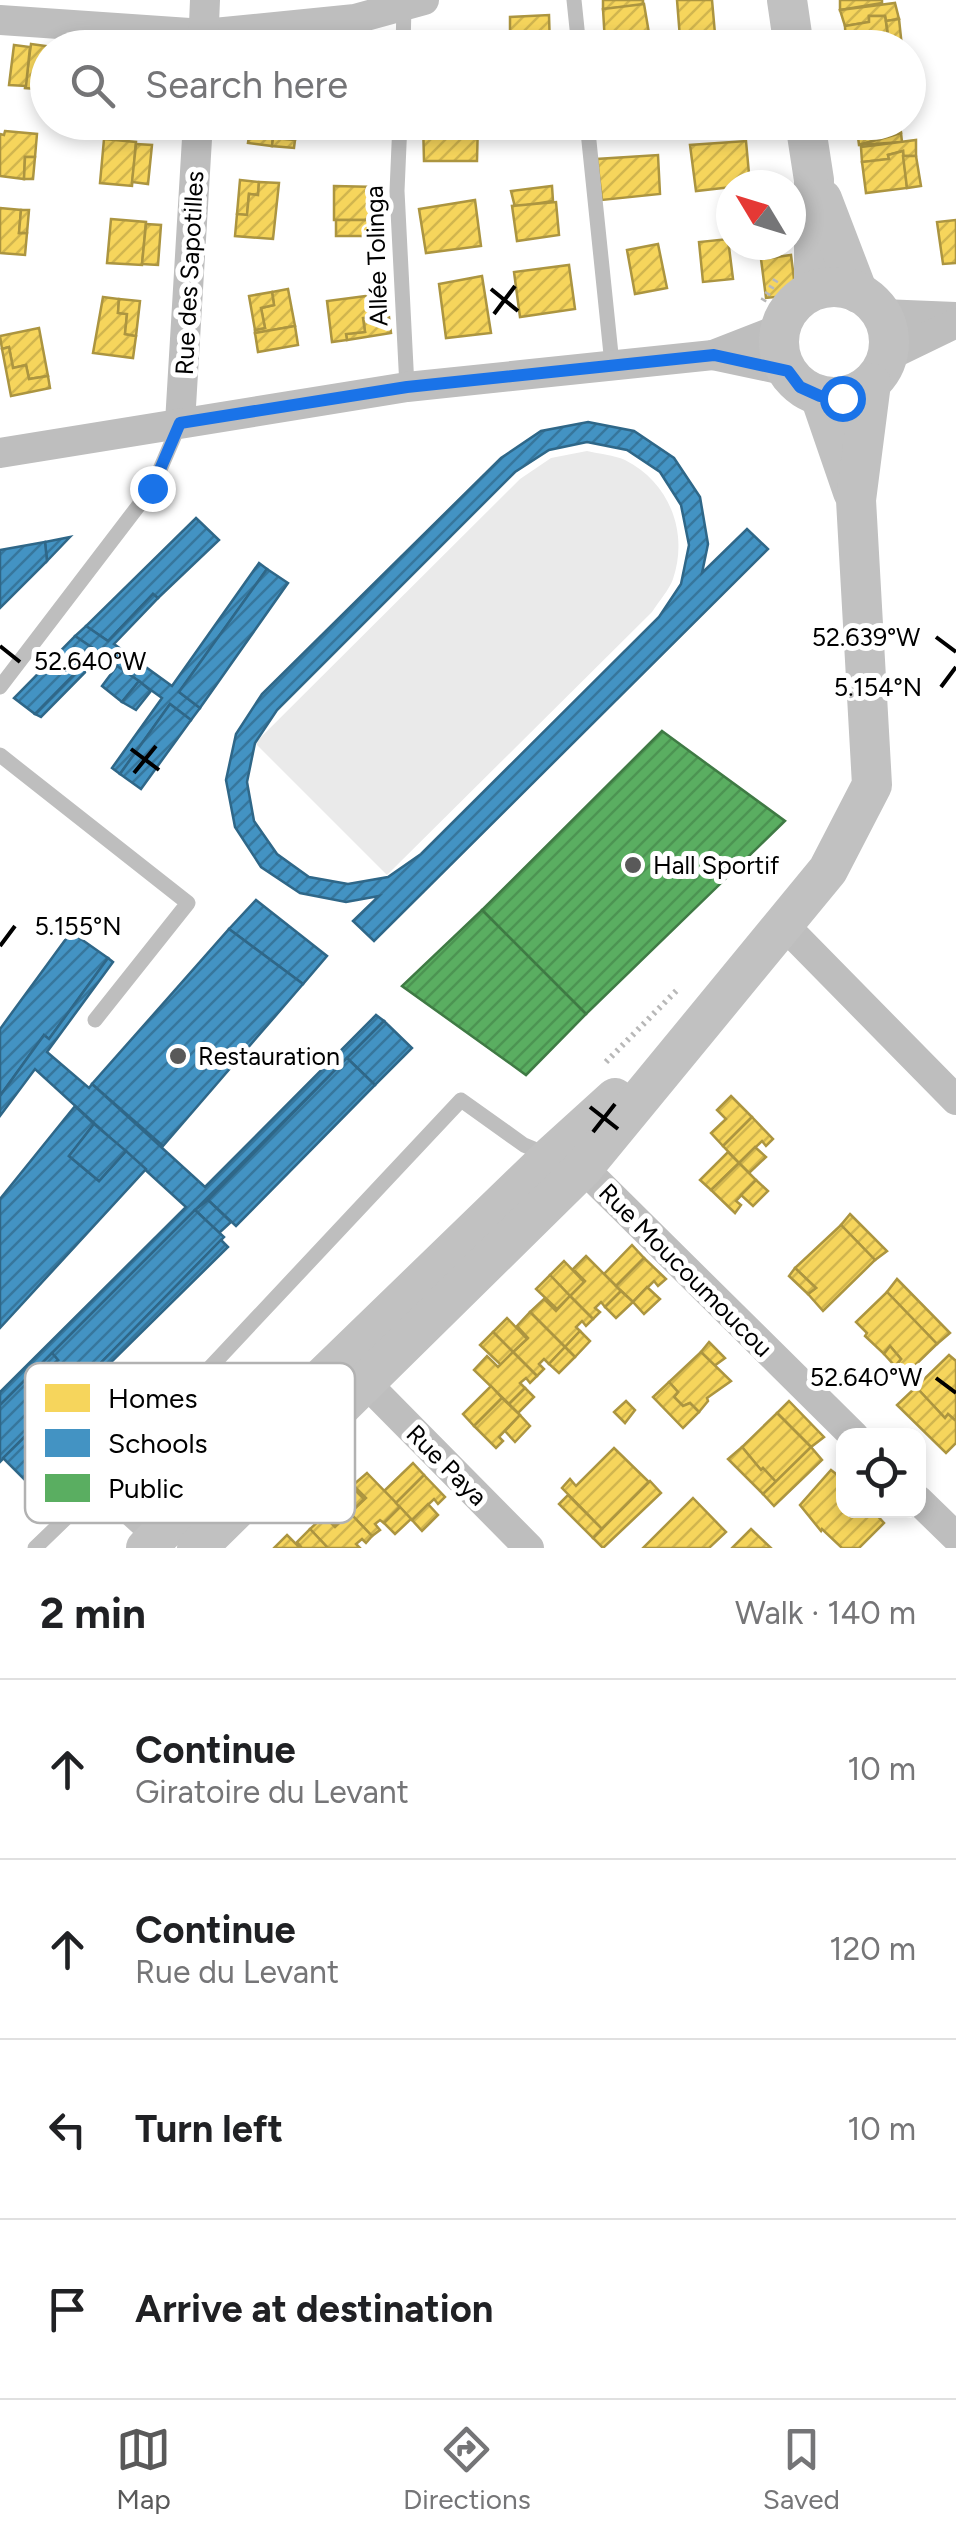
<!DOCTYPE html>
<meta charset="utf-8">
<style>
:root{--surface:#fff;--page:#f6f6f6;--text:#202124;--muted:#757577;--line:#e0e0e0;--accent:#595959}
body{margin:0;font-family:Figtree,sans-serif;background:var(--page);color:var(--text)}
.controls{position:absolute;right:30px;bottom:30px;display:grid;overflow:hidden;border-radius:20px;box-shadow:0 5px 15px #0003}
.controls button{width:90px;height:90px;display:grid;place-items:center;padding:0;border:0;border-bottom:2px solid var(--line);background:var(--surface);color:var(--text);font:50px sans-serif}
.compass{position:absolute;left:716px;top:170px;width:90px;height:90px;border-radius:50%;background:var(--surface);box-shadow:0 5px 15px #0003;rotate:308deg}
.stop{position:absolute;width:30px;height:30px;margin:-22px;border:8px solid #1a73e8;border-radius:50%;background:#fff}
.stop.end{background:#1a73e8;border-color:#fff;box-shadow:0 2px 10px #0008}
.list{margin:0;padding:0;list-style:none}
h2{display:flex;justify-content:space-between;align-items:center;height:130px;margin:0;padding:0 40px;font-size:42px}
h2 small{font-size:32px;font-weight:400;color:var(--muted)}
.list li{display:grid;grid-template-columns:65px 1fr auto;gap:30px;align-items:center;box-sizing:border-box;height:180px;padding:0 40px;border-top:2px solid var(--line)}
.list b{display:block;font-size:38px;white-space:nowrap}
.list p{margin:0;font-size:32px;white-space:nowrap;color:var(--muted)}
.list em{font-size:32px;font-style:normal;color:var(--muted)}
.icon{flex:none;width:55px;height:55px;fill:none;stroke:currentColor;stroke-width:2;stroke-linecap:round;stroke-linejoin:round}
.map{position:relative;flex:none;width:956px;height:1548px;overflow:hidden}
.search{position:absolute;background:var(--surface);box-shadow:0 5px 15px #0003;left:30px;right:30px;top:30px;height:110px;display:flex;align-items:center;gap:25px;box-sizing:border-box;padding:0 35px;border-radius:55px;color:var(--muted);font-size:38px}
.sheet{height:850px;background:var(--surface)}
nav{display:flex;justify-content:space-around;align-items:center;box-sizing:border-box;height:140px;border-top:2px solid var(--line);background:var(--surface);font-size:28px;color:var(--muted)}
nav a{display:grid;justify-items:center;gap:5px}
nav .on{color:var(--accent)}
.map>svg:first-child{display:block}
</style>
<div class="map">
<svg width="956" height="1548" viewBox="0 0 956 1548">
<defs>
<pattern id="homes-hatch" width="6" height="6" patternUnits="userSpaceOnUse" patternTransform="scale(2.5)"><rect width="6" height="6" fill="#f6d55c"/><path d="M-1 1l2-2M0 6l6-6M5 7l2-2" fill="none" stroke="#d1b54e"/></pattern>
<pattern id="schools-hatch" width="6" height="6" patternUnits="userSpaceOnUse" patternTransform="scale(2.5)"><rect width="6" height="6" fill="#4393c3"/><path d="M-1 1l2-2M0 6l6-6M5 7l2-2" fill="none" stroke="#36769c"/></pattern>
<pattern id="public-hatch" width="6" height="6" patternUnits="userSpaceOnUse" patternTransform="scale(2.5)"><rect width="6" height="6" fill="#5aae61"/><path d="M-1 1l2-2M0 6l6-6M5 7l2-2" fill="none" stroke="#4c9452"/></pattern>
</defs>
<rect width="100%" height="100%" fill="#fff"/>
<path fill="#eaeaea" d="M587 451C599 454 614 455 625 460 669 482 689 532 673 579 669 590 659 601 652 612L387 875 255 743 520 479 551 458Z"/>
<g fill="url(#homes-hatch)" stroke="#ac9540" stroke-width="2.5">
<path d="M603 0H643V5L603 9Z"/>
<path d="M677 0H712L715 34 680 38Z"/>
<path d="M840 0H882V3L840 10Z"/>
<path d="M895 3 899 19 886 21 885 16H869V22L845 26 840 10Z"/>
<path d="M644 4 650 39 605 43 603 9Z"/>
<path d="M549 15 550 48H510V17Z"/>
<path d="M869 16H885L890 48H846L845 26 869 22Z"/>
<path d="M899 19 902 47 890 48 886 21Z"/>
<path d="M436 34H477L476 48H437Z"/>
<path d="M31 44 60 48H48V90L25 88Z"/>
<path d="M14 45 30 47 26 86 9 85Z"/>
<path d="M251 122H297L295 140 273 138 272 146 248 143Z"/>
<path d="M423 122H478L477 161H424Z"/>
<path d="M856 122H900L901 133 859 145Z"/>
<path d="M5 131 37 134 35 157H25L24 179 0 176V134L4 135Z"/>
<path d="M901 133 902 142 859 145Z"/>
<path d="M273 138 295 140 294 148 272 146Z"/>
<path d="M104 139 136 142 132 186 100 183Z"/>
<path d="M916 140V156H903V151L888 155 889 159 862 162 861 147Z"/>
<path d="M746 141 750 185 696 191 690 145Z"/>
<path d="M136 144 152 145 148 184 132 182Z"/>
<path d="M903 151 907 188 866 193 862 162 889 159 888 155Z"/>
<path d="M658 155 660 194 602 200 597 159Z"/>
<path d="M903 156H916L921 186 907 188Z"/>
<path d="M25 157H35L33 179H24Z"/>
<path d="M240 180 259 182 258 195 249 194 247 215 237 214Z"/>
<path d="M259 182 279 183 273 239 235 236 237 214 247 215 249 194 258 195Z"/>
<path d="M334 186 378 187V220H334Z"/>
<path d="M552 186 553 201 515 207 511 191Z"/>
<path d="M475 200 481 246 426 253 419 209Z"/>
<path d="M556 202 559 235 517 241 512 206Z"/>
<path d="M0 208 21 210 19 233H27L25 255 0 253Z"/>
<path d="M21 210H29L27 233H19Z"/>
<path d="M111 219 146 222 142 265 107 263Z"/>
<rect x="336" y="220" width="38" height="16"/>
<path d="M956 220V263L943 264 937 222Z"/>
<path d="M146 224 161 225 158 265 142 264Z"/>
<path d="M728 239 733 279 703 282 699 242Z"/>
<path d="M658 244 667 288 635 294 627 250Z"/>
<path d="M791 255 796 295 766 298 761 259Z"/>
<path d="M569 265 575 309 520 317 514 272Z"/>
<path d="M482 276 491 333 446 338 439 284Z"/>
<path d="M288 289 295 326 255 333V330L265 328 261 308 274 305 272 292Z"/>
<path d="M272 292 274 305 261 308 265 328 255 330 249 296Z"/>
<path d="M386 293 391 333 347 340 346 334 365 332 363 318 376 316 374 295Z"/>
<path d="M374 295 376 316 363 318 365 332 346 334 347 340 332 342 327 301Z"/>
<path d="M103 297 119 299 118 313 127 314 125 334 136 336 133 358 93 353Z"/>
<path d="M119 299 140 301 136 336 125 334 127 314 118 313Z"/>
<path d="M295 326 298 345 258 352 255 333Z"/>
<path d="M39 328 48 376 29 379 26 365 13 368 9 347 2 349 0 336Z"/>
<path d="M9 347 13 368 26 365 29 379 48 376 50 388 11 396 2 349Z"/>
<path d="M731 1096 752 1117 723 1146 711 1133 726 1119 717 1110Z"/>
<path d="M752 1117 773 1139 766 1146 762 1141 739 1163 723 1146Z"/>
<path d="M755 1147 766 1157 749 1173 739 1163Z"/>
<path d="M728 1152 739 1163 711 1190 700 1180Z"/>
<path d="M739 1163 756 1180 736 1201 741 1205 735 1213 711 1190Z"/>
<path d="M756 1180 768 1191 753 1206 741 1195Z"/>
<path d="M850 1214 887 1251 875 1260 841 1225Z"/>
<path d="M841 1225 875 1260 823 1311 808 1294 816 1288 795 1268Z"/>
<path d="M632 1245 644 1258 616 1286 604 1274Z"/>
<path d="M586 1256 621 1291 605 1307 601 1302 595 1308 600 1312 593 1319 570 1296 585 1281 573 1269Z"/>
<path d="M644 1258 666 1279 658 1286 654 1281 633 1302 616 1286Z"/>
<path d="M564 1261 584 1282 570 1296 550 1275Z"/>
<path d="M795 1268 816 1288 808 1294 789 1276Z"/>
<path d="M550 1275 570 1296 557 1309 536 1289Z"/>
<path d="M897 1279 950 1333 937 1344 887 1292Z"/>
<path d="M647 1287 660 1299 644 1314 633 1302Z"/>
<path d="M621 1291 633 1302 616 1318 605 1307Z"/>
<path d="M887 1292 937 1344 904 1376 895 1366 901 1359 890 1346 884 1354 865 1336 867 1333 856 1322Z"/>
<path d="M570 1296 593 1319 586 1326 582 1321 576 1327 580 1331 565 1347 530 1312 544 1299 556 1311Z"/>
<path d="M530 1312 565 1347 549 1364 544 1359 539 1364 544 1369 537 1376 513 1352 528 1338 517 1326Z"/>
<path d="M507 1318 527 1339 513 1352 493 1332Z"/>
<path d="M580 1331 590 1341 575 1357 565 1347Z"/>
<path d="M493 1332 513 1352 501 1365 480 1345Z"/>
<path d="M709 1342 725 1358 714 1366 701 1352Z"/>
<path d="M890 1346 901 1359 895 1366 884 1354Z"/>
<path d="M565 1347 575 1357 559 1373 549 1364Z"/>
<path d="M513 1352 537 1376 530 1383 526 1378 520 1383 525 1388 509 1404 474 1370 487 1356 498 1367Z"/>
<path d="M701 1352 731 1381 707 1398 708 1401 699 1412 690 1403 683 1406 674 1397 678 1392 669 1382Z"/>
<path d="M949 1355 956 1361V1421L948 1414 945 1418 916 1387Z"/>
<path d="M669 1382 678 1392 674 1397 683 1406 690 1403 699 1412 683 1428 653 1397Z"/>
<path d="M491 1386 502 1398 474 1426 463 1414Z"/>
<path d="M916 1387 945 1418 948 1414 956 1421V1443L946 1453 897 1405Z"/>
<path d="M525 1388 534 1397 518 1413 509 1404Z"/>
<path d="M502 1398 520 1415 499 1437 503 1441 496 1448 474 1426Z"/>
<path d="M626 1401 635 1410 625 1423 614 1412Z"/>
<path d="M789 1401 824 1437 811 1447 777 1413Z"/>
<path d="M777 1413 811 1447 776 1482 763 1468 761 1470 742 1447Z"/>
<path d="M520 1415 530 1426 515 1442 505 1431Z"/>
<path d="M742 1447 761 1470 763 1468 776 1482 763 1494 728 1459Z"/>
<path d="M811 1447 822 1460 774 1506 763 1494Z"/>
<path d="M614 1448 649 1482 602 1529 562 1488 570 1479 576 1486Z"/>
<path d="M413 1463 424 1475 396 1503 384 1491Z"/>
<path d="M831 1470 844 1480V1510H872L884 1523 859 1548H842L822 1529 821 1531 800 1505Z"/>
<path d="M367 1473 400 1507 384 1523 380 1520 375 1524 380 1530 372 1536 350 1513 366 1498 353 1485Z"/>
<path d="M424 1475 445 1497 438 1504 434 1499 412 1520 396 1503Z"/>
<path d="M343 1478 364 1499 350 1513 330 1492Z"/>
<path d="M650 1481 661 1493 603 1548 593 1538Z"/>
<path d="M330 1492 350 1513 336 1526 315 1505Z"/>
<path d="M568 1495 602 1529 593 1538 559 1504Z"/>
<path d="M693 1498 726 1532 709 1548H643Z"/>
<path d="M428 1504 438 1515 422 1531 412 1520Z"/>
<path d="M400 1507 411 1519 395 1534 384 1523Z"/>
<path d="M350 1513 372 1536 366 1543 362 1539 356 1544 360 1548H328L310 1529 324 1516 335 1527Z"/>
<path d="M310 1529 328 1548H302L297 1542Z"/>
<path d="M751 1529 771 1548H732Z"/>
<path d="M287 1535 300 1548H274Z"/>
</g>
<g fill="url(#schools-hatch)" stroke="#2f6788" stroke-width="2.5" fill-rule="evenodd">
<path d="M588 422 634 431 674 458 700 497 708 544 702 573 747 529 768 549 374 941 353 921 379 896 346 902 300 893 261 867 235 827 226 780 236 734 262 694 501 458 541 431ZM587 442 627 450 660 472 681 505 689 545 681 584 659 617 421 854 388 877 348 884 309 877 277 854 254 821 247 782 255 743 277 710 515 472 549 450Z"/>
<path d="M196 518 219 540 158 598 153 594 108 641 86 626Z"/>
<path d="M70 537 47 561 45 542Z"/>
<path d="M45 542 47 561 0 608V550Z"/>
<path d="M259 563 267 569 179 692 200 708 191 720 170 704 120 774 112 768 162 698 102 655 41 717 35 714 97 651 75 636 86 626 108 641 153 594 158 598 114 644 172 686Z"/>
<path d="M267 569 288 583 200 708 179 692Z"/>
<path d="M75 636 97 651 35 714 14 698Z"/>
<path d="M117 666 139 681 122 702 102 686Z"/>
<path d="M139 681 151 691 136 710 122 702Z"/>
<path d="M170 704 191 720 141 789 120 774Z"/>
<path d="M256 900 327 956 303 984 229 929Z"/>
<path d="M229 929 303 984 163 1146 92 1084Z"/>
<path d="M71 932 108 958 49 1039 44 1035 0 1096V1029Z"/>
<path d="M108 958 113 962 47 1052 89 1088 92 1084 205 1187 376 1015 384 1021 0 1405V1392L186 1207 35 1069 0 1116V1096L44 1035 49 1039Z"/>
<path d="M384 1021 412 1048 375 1085 347 1058Z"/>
<path d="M347 1058 375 1085 236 1226 208 1200Z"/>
<path d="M75 1106 94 1124 69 1156 99 1181 126 1151 146 1169 0 1328V1199Z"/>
<path d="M94 1124 126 1151 99 1181 69 1156Z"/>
<path d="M208 1200 231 1222 219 1233 195 1210Z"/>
<path d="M195 1210 224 1237 84 1380 74 1376 63 1386 47 1369 58 1360 52 1353Z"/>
<path d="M221 1240 228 1247 88 1385 84 1380Z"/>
<path d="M52 1353 58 1360 47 1369 63 1386 74 1376 79 1380 0 1462V1405Z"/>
<path d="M43 1419 73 1448 31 1486 3 1458Z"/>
</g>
<g fill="url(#public-hatch)" stroke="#3f7a44" stroke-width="2.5">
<path d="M662 731 785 821 586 1014 482 910Z"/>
<path d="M482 910 586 1014 526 1075 402 986Z"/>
</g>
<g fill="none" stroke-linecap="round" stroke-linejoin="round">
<g stroke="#b8b8b8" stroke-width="6" stroke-dasharray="2.5 5" stroke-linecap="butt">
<path d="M763 301 777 278"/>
<path d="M606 1062 678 989"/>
</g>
<g stroke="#bebebe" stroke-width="15">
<path d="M574 0 579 48"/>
<path d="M403 48 404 6"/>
<path d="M400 122 397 191 407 387"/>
<path d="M587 122 612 364"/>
<path d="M0 687 152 488 180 423"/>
<path d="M0 755 188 903 95 1020"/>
<path d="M96 1489 152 1540"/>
<path d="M35 1548 96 1489 461 1100 524 1145 548 1155"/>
</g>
<g stroke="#bebebe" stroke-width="30">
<path d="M0 20 204 34 355 19 424 0"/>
<path d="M203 48 205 0"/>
<path d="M882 314 956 317"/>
<path d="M713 355 788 371"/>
<path d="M888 356 956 323"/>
<path d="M180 423 198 122"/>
<path d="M0 453 407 387 713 355 780 329"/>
<path d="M784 925 956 1100"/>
<path d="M568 1153 854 1436"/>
<path d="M365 1382 529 1548"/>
<path d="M918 1500 956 1537"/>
</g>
<g stroke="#c1c1c1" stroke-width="40">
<path d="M787 0 794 48"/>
<path d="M805 122 814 180V290"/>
<path d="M822 199 858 293"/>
<circle cx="834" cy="342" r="55"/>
<path d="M820 396 853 492"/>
<path d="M146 1548 551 1156 615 1098"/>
<path d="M197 1548 583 1168 828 870 872 785 856 500 871 383"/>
</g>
</g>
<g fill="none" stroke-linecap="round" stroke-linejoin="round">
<path stroke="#1a73e8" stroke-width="12" d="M152 488 180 423 407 387 714 355 788 371 800 387 820 396 842 398"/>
</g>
<path fill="none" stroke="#000" stroke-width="4" d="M491 289 518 311M494 314 515 286M936 637 956 652M0 646 20 662M941 687 956 667M131 749 159 770M134 773 156 746M0 946 15 926M590 1107 618 1129M593 1132 615 1104M936 1378 956 1393"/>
<g fill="#595959" stroke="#fff" stroke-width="4">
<circle cx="633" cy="865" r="10"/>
<circle cx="178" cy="1056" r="10"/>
</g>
<g text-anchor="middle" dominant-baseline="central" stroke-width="10" stroke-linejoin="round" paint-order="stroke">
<g font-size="25" fill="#000" stroke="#fff">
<text transform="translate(376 256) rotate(-92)">Allée Tolinga</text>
<text transform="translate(189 273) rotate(-87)">Rue des Sapotilles</text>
<text transform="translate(686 1270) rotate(45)">Rue Moucoumoucou</text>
<text transform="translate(447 1465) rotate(45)">Rue Paya</text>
</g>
<g font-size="25" fill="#000" stroke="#fff" text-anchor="start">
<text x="653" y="865">Hall Sportif</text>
<text x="198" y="1056">Restauration</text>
</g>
</g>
<rect x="25" y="1363" width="330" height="160" rx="15" fill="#fff" stroke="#b2b2b2" stroke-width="2.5"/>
<rect x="45" y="1384" width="45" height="28" fill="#f6d55c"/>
<rect x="45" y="1429" width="45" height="28" fill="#4393c3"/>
<rect x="45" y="1474" width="45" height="28" fill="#5aae61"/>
<g font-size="28" fill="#000">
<text x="108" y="1408">Homes</text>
<text x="108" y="1453">Schools</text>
<text x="108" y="1498">Public</text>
</g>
<g font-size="25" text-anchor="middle" fill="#000" stroke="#fff" stroke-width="10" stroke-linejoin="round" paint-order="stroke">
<text x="866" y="646">52.639°W</text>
<text x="90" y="670">52.640°W</text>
<text x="878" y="696">5.154°N</text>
<text x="78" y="935">5.155°N</text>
<text x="866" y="1386">52.640°W</text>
</g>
</svg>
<div class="controls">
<button><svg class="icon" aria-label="locate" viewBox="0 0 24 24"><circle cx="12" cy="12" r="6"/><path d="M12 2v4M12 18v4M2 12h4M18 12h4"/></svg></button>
</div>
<svg class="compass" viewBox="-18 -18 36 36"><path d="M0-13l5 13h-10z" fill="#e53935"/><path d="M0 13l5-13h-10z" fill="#757577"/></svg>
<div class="stop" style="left:842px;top:398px"></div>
<div class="stop end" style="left:152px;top:488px"></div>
<div class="search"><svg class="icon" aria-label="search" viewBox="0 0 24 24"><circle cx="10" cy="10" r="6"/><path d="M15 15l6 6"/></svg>Search here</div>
</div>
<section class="sheet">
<h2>2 min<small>Walk · 140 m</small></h2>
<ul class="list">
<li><svg class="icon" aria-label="ahead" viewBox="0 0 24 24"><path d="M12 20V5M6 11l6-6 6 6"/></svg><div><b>Continue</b><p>Giratoire du Levant</p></div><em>10 m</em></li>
<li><svg class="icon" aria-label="ahead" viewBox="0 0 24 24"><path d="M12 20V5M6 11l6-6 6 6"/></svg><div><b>Continue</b><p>Rue du Levant</p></div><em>120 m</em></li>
<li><svg class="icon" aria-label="left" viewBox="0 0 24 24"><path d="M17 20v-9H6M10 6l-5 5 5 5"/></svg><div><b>Turn left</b></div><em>10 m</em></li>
<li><svg class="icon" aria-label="arrive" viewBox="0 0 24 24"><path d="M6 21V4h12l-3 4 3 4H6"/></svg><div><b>Arrive at destination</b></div></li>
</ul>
</section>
<nav>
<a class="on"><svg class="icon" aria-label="map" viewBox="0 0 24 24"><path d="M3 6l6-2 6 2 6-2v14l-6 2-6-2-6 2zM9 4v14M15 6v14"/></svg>Map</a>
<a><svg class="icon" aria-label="directions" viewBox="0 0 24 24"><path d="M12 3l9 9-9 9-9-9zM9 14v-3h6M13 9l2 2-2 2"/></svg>Directions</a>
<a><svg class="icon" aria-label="saved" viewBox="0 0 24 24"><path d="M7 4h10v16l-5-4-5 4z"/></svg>Saved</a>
</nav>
